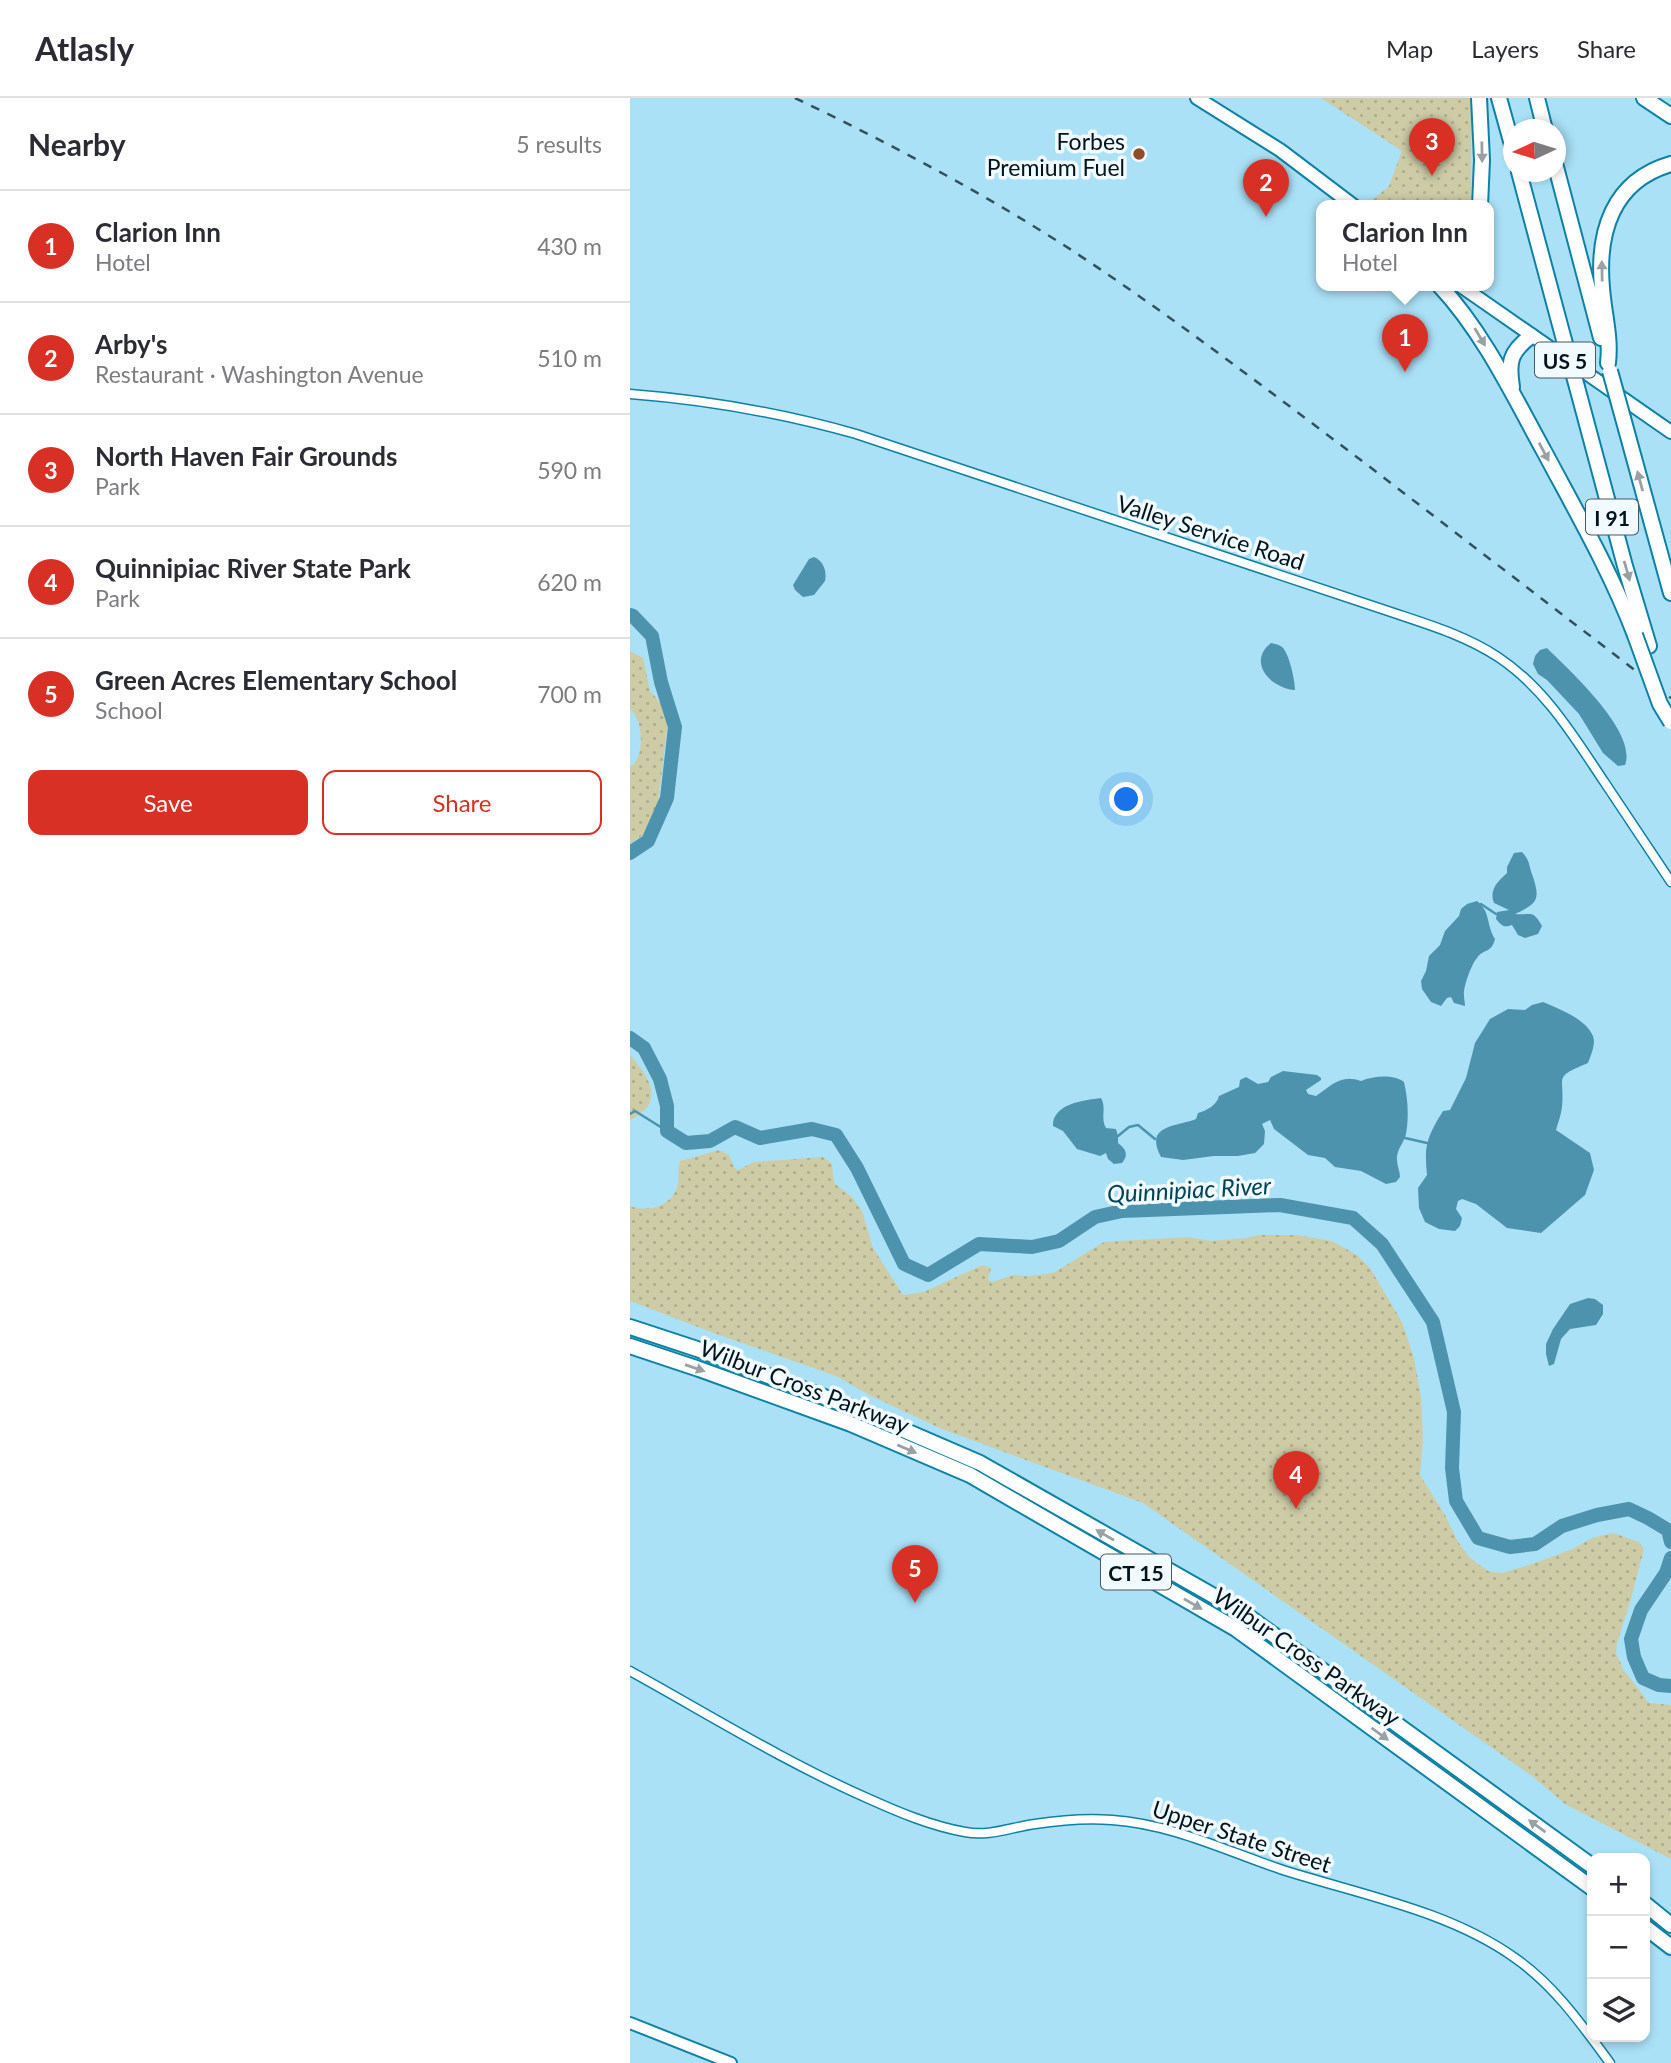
<!DOCTYPE html>
<meta charset="utf-8">
<style>
:root{--surface:#fff;--page:#f7f7f7;--text:#2b2b33;--muted:#7c7c81;--line:#e1e1e2;--accent:#d93025}
body{margin:0;font-family:Lato,sans-serif;background:var(--page);color:var(--text)}
.controls{position:absolute;right:21px;bottom:21px;display:grid;overflow:hidden;border-radius:14px;box-shadow:0 4px 10px #0003}
.controls button{width:63px;height:63px;display:grid;place-items:center;padding:0;border:0;border-bottom:2px solid var(--line);background:var(--surface);color:var(--text);font:35px sans-serif}
.compass{position:absolute;left:873px;top:21px;width:63px;height:63px;border-radius:50%;background:var(--surface);box-shadow:0 4px 10px #0003;rotate:266deg}
.you{position:absolute;left:497px;top:702px;width:24px;height:24px;margin:-18px;border:5px solid #fff;border-radius:50%;background:#1a73e8;box-shadow:0 0 0 10px #1a73e833}
.badge{display:grid;place-items:center;width:46px;height:46px;border-radius:50%;background:var(--accent);color:#fff;font-size:23px;font-weight:700}
.pin{position:absolute;translate:-50% -58px;filter:drop-shadow(0 2px 4px #0008)}
.pin::after{content:'';position:absolute;top:37px;width:24px;height:21px;background:inherit;clip-path:polygon(0 0,100% 0,50% 100%)}
.popup{position:absolute;left:686px;top:102px;width:178px;height:91px;box-sizing:border-box;display:grid;place-content:center;border-radius:14px;background:var(--surface);filter:drop-shadow(0 2px 5px #0005);font-size:23px;white-space:nowrap;color:var(--muted)}
.popup b{font-size:26px;color:var(--text)}
.popup::after{content:'';position:absolute;left:50%;top:100%;margin-left:-14px;border:14px solid transparent;border-top-color:var(--surface)}
.list{margin:0;padding:0;list-style:none}
h2{display:flex;justify-content:space-between;align-items:center;height:91px;margin:0;padding:0 28px;font-size:30px}
h2 small{font-size:23px;font-weight:400;color:var(--muted)}
.list li{display:grid;grid-template-columns:46px 1fr auto;gap:21px;align-items:center;box-sizing:border-box;height:112px;padding:0 28px;border-top:2px solid var(--line)}
.list b{display:block;font-size:26px;white-space:nowrap}
.list p{margin:0;font-size:23px;white-space:nowrap;color:var(--muted)}
.list em{font-size:23px;font-style:normal;color:var(--muted)}
.actions{display:flex;gap:14px;padding:21px 28px}
.actions a{flex:1;padding:16px 0;border:2px solid var(--accent);border-radius:14px;text-align:center;font-size:24px;color:var(--accent)}
.actions .main{background:var(--accent);color:#fff}
.icon{flex:none;width:38px;height:38px;fill:none;stroke:currentColor;stroke-width:2;stroke-linecap:round;stroke-linejoin:round}
.map{position:relative;flex:none;width:1041px;height:1965px;overflow:hidden}
header{display:flex;align-items:center;gap:42px;box-sizing:border-box;height:98px;padding:0 35px;background:var(--surface);border-bottom:2px solid var(--line)}
header strong{font-size:33px}
nav{display:flex;gap:38px;margin-inline-start:auto;font-size:24px}
main{display:flex}
aside{flex:1;background:var(--surface)}
.map>svg:first-child{display:block}
</style>
<header>
<strong>Atlasly</strong>
<nav><a>Map</a><a>Layers</a><a>Share</a></nav>
</header>
<main>
<aside>
<h2>Nearby<small>5 results</small></h2>
<ul class="list">
<li><span class="badge">1</span><div><b>Clarion Inn</b><p>Hotel</p></div><em>430 m</em></li>
<li><span class="badge">2</span><div><b>Arby's</b><p>Restaurant · Washington Avenue</p></div><em>510 m</em></li>
<li><span class="badge">3</span><div><b>North Haven Fair Grounds</b><p>Park</p></div><em>590 m</em></li>
<li><span class="badge">4</span><div><b>Quinnipiac River State Park</b><p>Park</p></div><em>620 m</em></li>
<li><span class="badge">5</span><div><b>Green Acres Elementary School</b><p>School</p></div><em>700 m</em></li>
</ul>
<div class="actions"><a class="main">Save</a><a>Share</a></div>
</aside>
<div class="map">
<svg width="1041" height="1965" viewBox="0 0 1041 1965">
<defs>
<pattern id="park-dots" width="8" height="8" patternUnits="userSpaceOnUse" patternTransform="scale(1.75)"><rect width="8" height="8" fill="#cdcca7"/><path d="M2 2h.1M6 6h.1" fill="none" stroke="#aeae8f" stroke-width="1.8" stroke-linecap="round"/></pattern>
</defs>
<rect width="100%" height="100%" fill="#abe1f7"/>
<g fill="url(#park-dots)">
<path d="M691 0H841V108H745L740 104 759 88 772 53Z"/>
<path d="M0 553 13 560 20 593 39 615 28 705 29 720 20 732 0 746V669C16 660 13 621 0 611Z"/>
<path d="M0 957C11 970 29 990 18 1008 14 1014 5 1019 0 1023Z"/>
<path d="M89 1052 99 1057 104 1069 108 1072 124 1064 193 1059 202 1066 204 1085 222 1099 232 1113 243 1150 273 1197 294 1194 352 1167 361 1170 358 1182 362 1184 383 1177 399 1178 423 1175 474 1144 558 1139 580 1143 616 1140 628 1137H667L702 1143 727 1157 740 1170 772 1224 784 1260 791 1299 793 1341 790 1377 815 1417 828 1444 840 1460 858 1473 872 1475 899 1467 943 1451 962 1440 983 1435 1009 1444 1014 1451 1001 1501 987 1545 986 1555 993 1571 1019 1605 1041 1607V1761L935 1706 902 1678 513 1405 312 1331 243 1299 206 1278 81 1234 0 1203V1108C19 1115 44 1108 48 1085 49 1077 47 1071 50 1063Z"/>
</g>
<g fill="#4e93ae">
<path d="M184 459C194 463 197 474 195 483L184 497 173 499 165 492 163 487 179 461Z"/>
<path d="M641 545C645 546 648 546 652 549 659 555 665 582 665 592 640 590 617 564 641 545Z"/>
<path d="M917 550C939 572 1008 634 995 667L988 668 973 655 949 616 917 582 908 576 903 566 905 558 910 552Z"/>
<path d="M892 754C901 764 898 767 903 779 911 803 906 806 885 816 901 818 902 810 912 828L908 836 895 840 888 837 882 827C874 830 872 828 866 821L867 814 879 812 864 805C859 792 867 784 877 775V769L884 755Z"/>
<path d="M847 803C861 814 856 827 865 841 861 856 854 850 847 860 842 865 833 889 834 897 834 901 835 905 835 908L824 905 821 899 817 900 811 908 801 904 792 891 791 883 796 873 799 858 810 847 815 833 829 818 831 811 837 806Z"/>
<path d="M913 904C929 911 955 920 963 938 966 946 961 957 958 965 922 980 935 977 932 1009 931 1017 928 1025 926 1032L960 1055 964 1072 955 1097 911 1135 877 1130 846 1106 832 1101 828 1103 826 1111 832 1120 830 1128 825 1133 809 1131 795 1124 789 1110 788 1090 797 1077C794 1047 797 1039 813 1013L820 1012 836 980 845 945 860 921 878 911 895 912 902 907Z"/>
<path d="M653 973 687 977 691 980V982L676 992 678 996 686 998C702 987 711 976 731 983 744 978 763 976 774 984 778 1001 779 1019 776 1036 774 1045 766 1052 767 1062 767 1068 770 1073 770 1079L766 1084 756 1086 731 1073 705 1069 695 1060 678 1057 644 1031 640 1022 632 1026 635 1033 634 1046 625 1055 608 1058H584L553 1062 531 1059C514 1027 545 1029 566 1021L568 1015C576 1013 587 1007 589 998L609 989 610 982 616 979 628 986 638 984 641 979Z"/>
<path d="M471 1000C477 1010 470 1020 476 1030L486 1031 488 1038V1045C496 1051 499 1057 492 1065L484 1066 478 1061 476 1055 470 1058 447 1051 433 1033 423 1028C422 1006 454 1002 471 1000Z"/>
<path d="M958 1200 965 1201 973 1207V1216L966 1227 940 1231 931 1241 924 1266 919 1268 916 1256V1246L923 1231 940 1206Z"/>
</g>
<g fill="none" stroke-linecap="round" stroke-linejoin="round">
<g stroke="#4e93ae" stroke-width="2.5">
<path d="M851 806 866 816"/>
<path d="M0 1016 5 1013 37 1033"/>
<path d="M488 1038 499 1029 508 1027 525 1041"/>
<path d="M775 1040 797 1045"/>
</g>
<g stroke="#4e93ae" stroke-width="14">
<path d="M0 517 3 518 22 538 31 584 45 629 37 700 18 743 0 755"/>
<path d="M0 940 14 950 30 981 37 1008V1033L56 1045 80 1043 105 1029 130 1040 182 1031 206 1037 227 1070 274 1166 298 1177 349 1146 402 1149 429 1143 465 1119 492 1113 650 1107 723 1120 752 1146 803 1224 824 1314 822 1370 826 1403 848 1440 880 1449 905 1446 932 1428 967 1417 999 1411 1018 1420 1038 1432 1041 1444"/>
<path d="M1041 1460 1036 1475 1011 1512 1001 1541 1004 1559 1013 1580 1029 1587 1041 1588"/>
</g>
<defs>
<g id="minor">
<path d="M0 296C77 302 152 315 226 336L764 515C800 527 836 538 868 559 916 591 944 639 975 685 997 718 1019 751 1041 784"/>
<path d="M0 1573C78 1616 155 1664 237 1700 268 1714 301 1728 335 1734 359 1739 382 1729 405 1726 431 1722 456 1720 482 1722 541 1726 594 1752 650 1771 727 1796 818 1812 885 1860 924 1887 952 1927 980 1965"/>
</g>
<path id="secondary" d="M0 1925 101 1965"/>
<g id="primary">
<path d="M567 0 650 52 724 108"/>
<path d="M831 188 1041 334"/>
</g>
<g id="motorway">
<path d="M849 0 852 62 850 108"/>
<path d="M869 0 884 54"/>
<path d="M907 0 915 32"/>
<path d="M1014 0 1041 18"/>
<path d="M926 69 971 240"/>
<path d="M889 74 934 242"/>
<path d="M810 188C854 235 884 299 915 355 947 415 981 474 1005 537"/>
<path d="M978 265C981 239 974 216 972 190 967 135 982 83 1041 66"/>
<path d="M882 289C878 264 880 254 901 238"/>
<path d="M947 289 995 468 1019 548"/>
<path d="M993 320 1041 495"/>
<path d="M0 1229 67 1251 218 1308 350 1365 612 1514 962 1768"/>
<path d="M0 1248 69 1271 221 1326 340 1377 606 1531 962 1790"/>
<path d="M1015 1806 1041 1827"/>
<path d="M1015 1829 1041 1849"/>
</g>
</defs>
<use href="#minor" stroke="#0e82a5" stroke-width="11"/>
<use href="#secondary" stroke="#0e82a5" stroke-width="14"/>
<use href="#primary" stroke="#0e82a5" stroke-width="16"/>
<use href="#motorway" stroke="#0e82a5" stroke-width="18"/>
<use href="#minor" stroke="#fff" stroke-width="8"/>
<use href="#secondary" stroke="#fff" stroke-width="10"/>
<use href="#primary" stroke="#fff" stroke-width="12"/>
<use href="#motorway" stroke="#fff" stroke-width="14"/>
<path stroke="#33515d" stroke-width="2.5" stroke-dasharray="9 9" stroke-linecap="butt" d="M165 0C261 46 357 97 446 155 547 222 643 296 740 369 840 446 941 523 1041 600"/>
<defs>
<g id="motorway-bridge">
<path d="M934 242 947 289"/>
<path d="M980 273 993 320"/>
<path d="M1005 537 1030 606 1041 624"/>
</g>
</defs>
<use href="#motorway-bridge" stroke="#0e82a5" stroke-width="18" stroke-linecap="butt"/>
<use href="#motorway-bridge" stroke="#fff" stroke-width="14"/>
</g>
<defs><path id="oneway-solid" d="M-6-.8H1V-3.2L6.5 0L1 3.2V.8H-6Z" transform="scale(1.75)"/></defs>
<g fill="#99a1a4">
<use href="#oneway-solid" transform="translate(852 54) rotate(89)"/>
<use href="#oneway-solid" transform="translate(972 173) rotate(-91)"/>
<use href="#oneway-solid" transform="translate(850 239) rotate(59)"/>
<use href="#oneway-solid" transform="translate(914 354) rotate(62)"/>
<use href="#oneway-solid" transform="translate(1010 383) rotate(-105)"/>
<use href="#oneway-solid" transform="translate(997 473) rotate(74)"/>
<use href="#oneway-solid" transform="translate(65 1270) rotate(19)"/>
<use href="#oneway-solid" transform="translate(277 1351) rotate(23)"/>
<use href="#oneway-solid" transform="translate(475 1437) rotate(-150)"/>
<use href="#oneway-solid" transform="translate(563 1506) rotate(30)"/>
<use href="#oneway-solid" transform="translate(750 1636) rotate(36)"/>
<use href="#oneway-solid" transform="translate(907 1728) rotate(-144)"/>
</g>
<circle fill="#934c28" stroke="#f1fafe" stroke-width="2.5" cx="509" cy="56" r="7"/>
<g text-anchor="middle" dominant-baseline="central" stroke-width="7" stroke-linejoin="round" paint-order="stroke">
<g fill="#f1fafe" stroke="#495960" stroke-width="2">
<rect x="905" y="244.5" width="60" height="35" rx="5"/>
<rect x="956" y="401.5" width="52" height="35" rx="5"/>
<rect x="471" y="1456.5" width="70" height="35" rx="5"/>
</g>
<g font-size="21" font-weight="bold" fill="#01141c">
<text x="935" y="262">US 5</text>
<text x="982" y="419">I 91</text>
<text x="506" y="1474">CT 15</text>
</g>
<g font-size="23" fill="#01141c" stroke="#f1fafe" text-anchor="end">
<text x="495" y="43">Forbes<tspan x="495" dy="26">Premium Fuel</tspan></text>
</g>
<g font-size="23" fill="#01141c" stroke="#f1fafe">
<text transform="translate(581 434) rotate(18)">Valley Service Road</text>
<text transform="translate(175 1288) rotate(21)">Wilbur Cross Parkway</text>
<text transform="translate(677 1558) rotate(35)">Wilbur Cross Parkway</text>
<text transform="translate(612 1738) rotate(18)">Upper State Street</text>
</g>
<g font-size="24" font-style="italic" fill="#014255" stroke="#f1fafe">
<text transform="translate(559 1091) rotate(-3)">Quinnipiac River</text>
</g>
</g>
</svg>
<div class="controls">
<button>+</button>
<button>−</button>
<button><svg class="icon" aria-label="layers" viewBox="0 0 24 24"><path d="M12 4l9 5-9 5-9-5zM3 14l9 5 9-5"/></svg></button>
</div>
<svg class="compass" viewBox="-18 -18 36 36"><path d="M0-13l5 13h-10z" fill="#e53935"/><path d="M0 13l5-13h-10z" fill="#7c7c81"/></svg>
<div class="you"></div>
<div class="pin badge" style="left:775px;top:274px">1</div>
<div class="popup"><b>Clarion Inn</b>Hotel</div>
<div class="pin badge" style="left:636px;top:119px">2</div>
<div class="pin badge" style="left:802px;top:78px">3</div>
<div class="pin badge" style="left:666px;top:1411px">4</div>
<div class="pin badge" style="left:285px;top:1505px">5</div>
</div>
</main>
